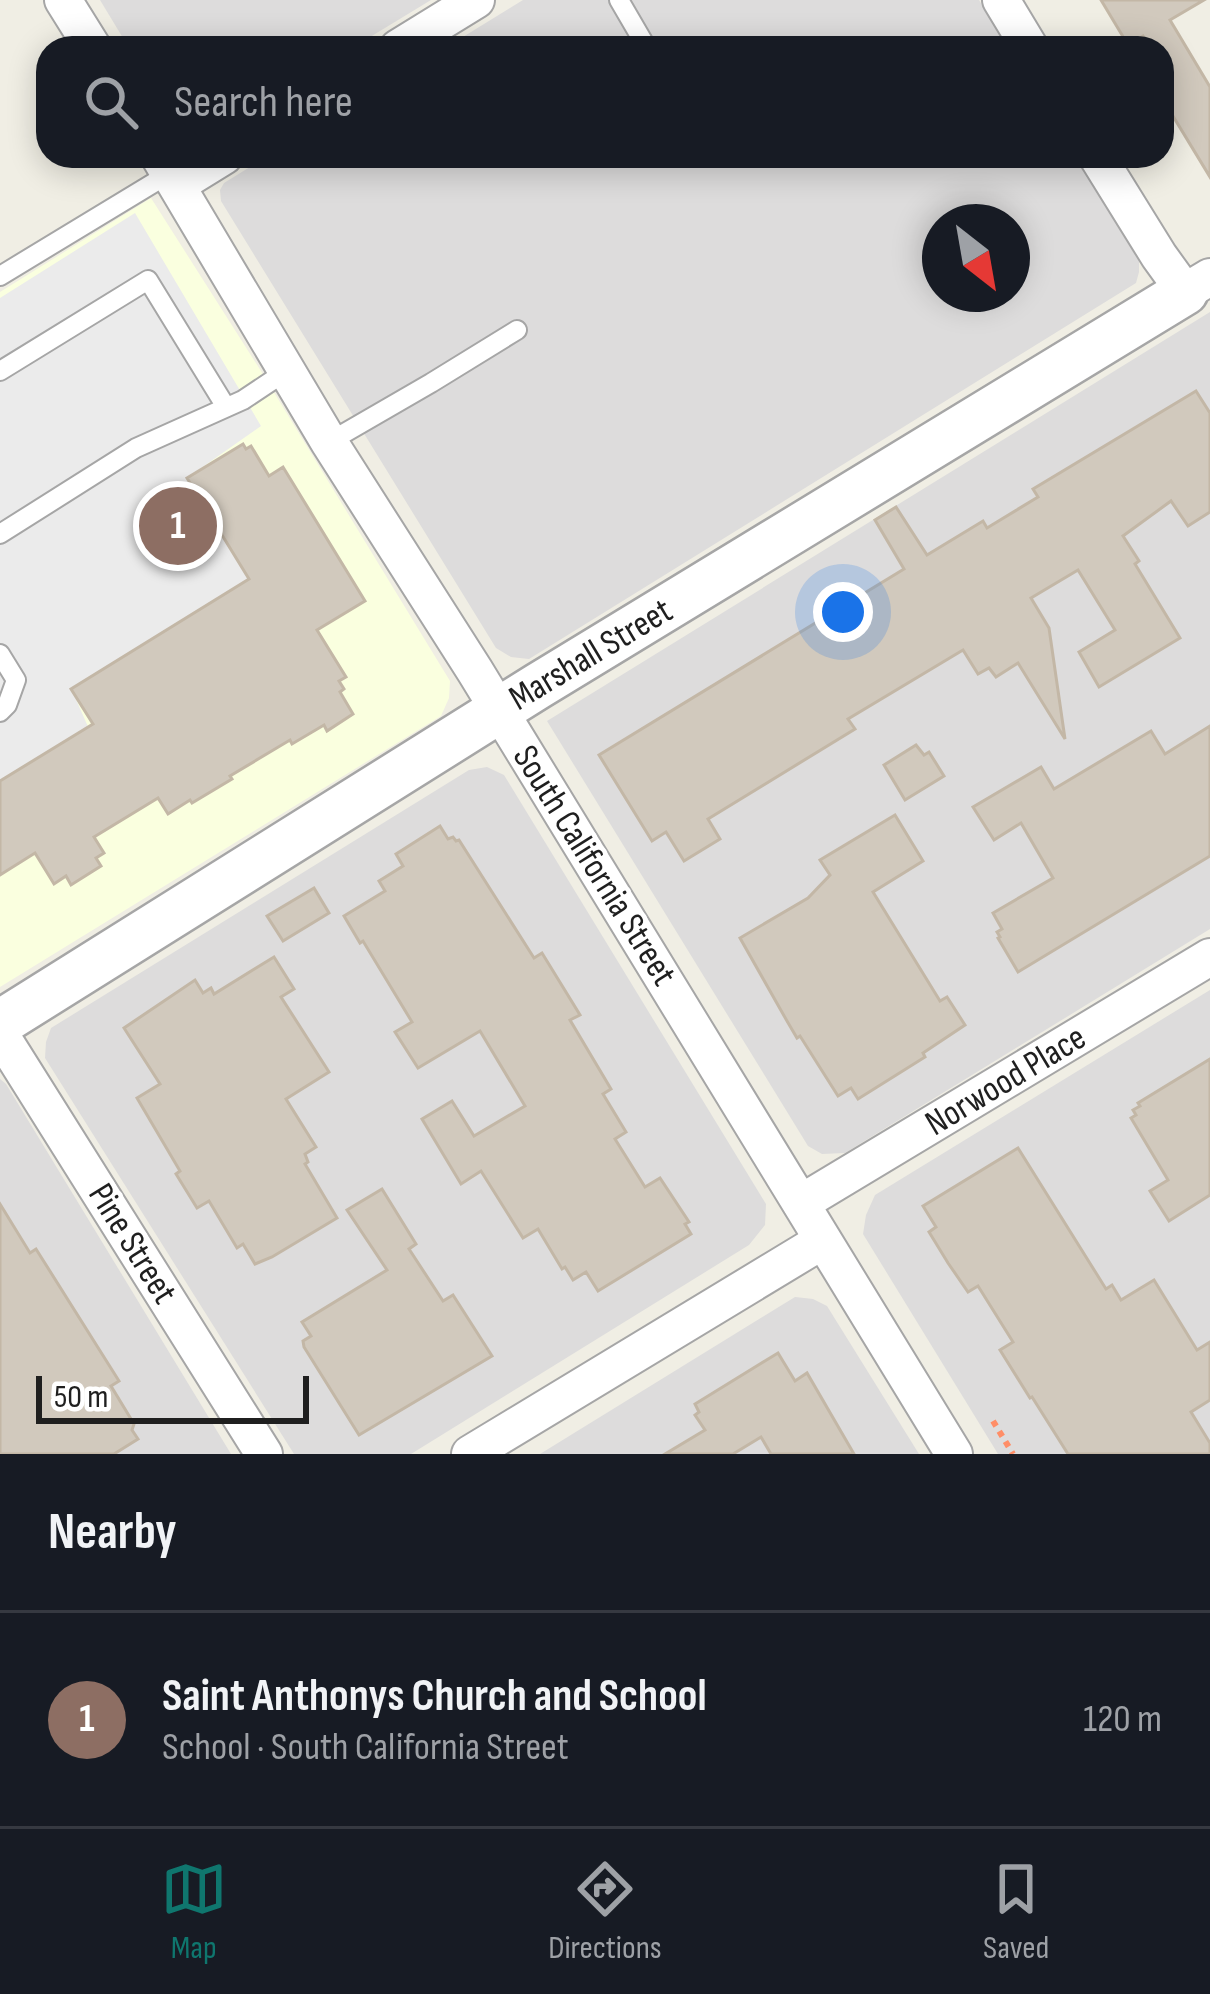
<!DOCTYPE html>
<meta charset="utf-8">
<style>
:root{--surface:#171b24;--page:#20242c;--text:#f1f3f6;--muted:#9ea1a6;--line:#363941;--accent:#0f766e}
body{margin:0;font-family:"Sofia Sans Condensed",sans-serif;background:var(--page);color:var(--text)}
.compass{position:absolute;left:922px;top:204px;width:108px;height:108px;border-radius:50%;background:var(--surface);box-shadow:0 6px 30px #0003;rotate:149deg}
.scale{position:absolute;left:36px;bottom:30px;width:273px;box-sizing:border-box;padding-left:12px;border:6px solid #1f1f1f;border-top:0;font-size:33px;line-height:42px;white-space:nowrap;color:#1f1f1f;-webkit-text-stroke:9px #fff;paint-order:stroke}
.you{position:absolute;left:843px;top:612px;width:42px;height:42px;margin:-30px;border:9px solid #fff;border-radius:50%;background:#1a73e8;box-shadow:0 0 0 18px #1a73e833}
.badge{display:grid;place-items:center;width:78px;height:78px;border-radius:50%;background:var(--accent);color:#fff;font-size:39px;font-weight:700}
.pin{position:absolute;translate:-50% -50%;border:6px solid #fff;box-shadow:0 3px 12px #0006}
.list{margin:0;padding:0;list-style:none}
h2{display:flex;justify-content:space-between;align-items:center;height:156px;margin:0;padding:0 48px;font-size:51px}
h2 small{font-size:39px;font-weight:400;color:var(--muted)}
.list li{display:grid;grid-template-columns:78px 1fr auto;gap:36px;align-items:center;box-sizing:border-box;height:216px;padding:0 48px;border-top:3px solid var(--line)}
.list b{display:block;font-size:45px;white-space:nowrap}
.list p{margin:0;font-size:39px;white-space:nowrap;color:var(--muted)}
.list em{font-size:39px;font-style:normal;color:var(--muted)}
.icon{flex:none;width:66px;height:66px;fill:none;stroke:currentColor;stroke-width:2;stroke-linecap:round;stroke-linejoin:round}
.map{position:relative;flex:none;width:1210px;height:1454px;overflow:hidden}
.search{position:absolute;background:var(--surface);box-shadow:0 6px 30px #0003;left:36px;right:36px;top:36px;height:132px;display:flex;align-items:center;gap:30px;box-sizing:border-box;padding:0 42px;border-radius:36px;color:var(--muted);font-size:45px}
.sheet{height:372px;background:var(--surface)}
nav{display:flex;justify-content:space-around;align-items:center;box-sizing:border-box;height:168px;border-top:3px solid var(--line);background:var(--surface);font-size:33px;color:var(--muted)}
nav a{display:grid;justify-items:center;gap:6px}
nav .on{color:var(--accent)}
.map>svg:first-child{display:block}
</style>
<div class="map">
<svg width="1210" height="1454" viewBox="0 0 1210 1454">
<rect width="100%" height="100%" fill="#f0eee4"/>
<g fill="#dddcdc" fill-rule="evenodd">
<path d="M100 0H431L352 48H129Z"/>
<path d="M523 0H979L1008 48H445Z"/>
<path d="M268 156H1075L1139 261V272L1136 283 529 659 511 657 496 648 221 201 220 190 224 183ZM940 222H1012V294H940Z"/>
<path d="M1210 312V929L845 1153 822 1154 808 1146 547 721Z"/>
<path d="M487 767 504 775 766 1204 765 1225 749 1245 411 1454H294L45 1058 46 1042 51 1028 469 770Z"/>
<path d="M1210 990V1454H998L863 1234 866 1215 875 1195Z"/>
<path d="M0 1079 6 1084 231 1454H0Z"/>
<path d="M795 1297 813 1299 827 1306 919 1454H540Z"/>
</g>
<path fill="#faffdf" d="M151 198 261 371 450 681 449 698 441 716 0 987V292Z"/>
<path fill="#ebebeb" d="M135 213 261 426 187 478 249 579 71 688 89 729 0 784V298Z"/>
<g fill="#d1c9bd" stroke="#c3b7a6" stroke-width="3">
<path d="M1101 0H1204L1170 20 1210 87V177L1162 98V48H1150L1143 36 1128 45Z"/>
<path d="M1196 391 1210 413V512L1188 526 1171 501 1123 536 1139 561 1135 564 1180 638 1099 687 1079 652 1115 630 1078 570 1031 598 1049 628 1065 739 1018 663 996 677 989 668 978 674 963 650 848 719 855 729 708 819 720 839 684 861 666 832 652 841 599 755 904 569 875 520 896 507 927 555 983 521 987 528 1038 497 1033 489Z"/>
<path d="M243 444 246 449 251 446 269 476 283 467 365 601 317 630 346 677 339 681 344 689 340 692 353 714 327 731 324 725 292 744 290 740 230 776 232 779 192 803 190 800 168 814 158 798 94 837 104 853 96 858 101 866 71 885 66 876 54 884 35 853 0 875V781L93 724 71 689 249 579 187 478Z"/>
<path d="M1210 726V856L1018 972 998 938 1000 937 997 932 1002 929 993 913 1053 878 1021 823 994 840 973 807 1041 767 1054 789 1151 731 1165 754Z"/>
<path d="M916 745 924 755 929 752 944 776 905 800 884 765Z"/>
<path d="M895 815 923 861 873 892 940 1001 947 997 965 1025 923 1053 925 1057 858 1099 851 1088 838 1096 800 1036 797 1038 787 1021 740 938 808 898 830 875 820 860Z"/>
<path d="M440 826 448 839 453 837 456 841 459 840 534 958 542 953 580 1015 570 1020 611 1089 603 1094 626 1132 615 1139 645 1187 660 1178 689 1222 685 1224 691 1234 598 1291 586 1272 573 1280 565 1267 562 1269 538 1229 523 1238 481 1171 461 1184 422 1119 452 1101 474 1136 525 1106 480 1031 418 1068 395 1032 412 1022 363 941 360 943 344 916 385 891 379 881 403 866 396 854Z"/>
<path d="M314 888 329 913 283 941 267 916Z"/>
<path d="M274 957 294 989 281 997 329 1072 286 1099 316 1147 305 1154 308 1162 305 1164 337 1218 272 1257 255 1264 243 1244 237 1248 209 1201 197 1208 176 1174 180 1171 137 1098 160 1084 124 1028 195 980 203 993 211 988 214 994Z"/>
<path d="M1210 1059V1195L1169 1221 1150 1191 1168 1180 1131 1118 1136 1115 1133 1110 1140 1106 1138 1103Z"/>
<path d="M1018 1148 1106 1289 1112 1285 1121 1300 1154 1280 1197 1350 1210 1342V1400L1191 1412 1210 1443V1454H1068L1032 1397 1030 1398 1000 1350 1013 1342 978 1286 968 1292 948 1263 929 1232 936 1227 923 1206Z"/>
<path d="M382 1189 416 1244 409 1249 443 1301 453 1295 492 1356 359 1435 304 1347 303 1341 311 1336 302 1322 387 1270 347 1210Z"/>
<path d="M0 1204 30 1253 36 1249 119 1381 111 1386 134 1424 132 1430 138 1439 114 1454H0Z"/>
<path d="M778 1353 795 1381 807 1373 854 1454H771L761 1437 733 1454H665L705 1430 695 1415 699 1412 695 1404Z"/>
</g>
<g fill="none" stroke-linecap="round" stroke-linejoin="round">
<defs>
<g id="service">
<path d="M619 0 647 48"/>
<path d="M0 276 170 173"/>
<path d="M0 371 148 280 226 407"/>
<path d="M329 442 431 383 517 330"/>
<path d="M0 534 136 448 243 400 288 370"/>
<path d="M0 654 16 680 7 705 0 712"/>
</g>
<g id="minor">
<path d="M63 0 93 48"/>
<path d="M1001 0 1030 48"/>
<path d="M398 48 476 0"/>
<path d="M159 156 329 442 475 671 954 1454"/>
<path d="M1097 156 1159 256 1185 292 1210 277"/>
<path d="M177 185 224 156"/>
<path d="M0 1034 264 1454"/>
<path d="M801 1203 1210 957"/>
<path d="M470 1454 822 1241"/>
</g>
<path id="tertiary" d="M0 1023 538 686 1185 292"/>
</defs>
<use href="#service" stroke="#a6a6a6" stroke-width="22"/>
<use href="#minor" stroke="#a6a6a6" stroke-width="40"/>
<use href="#tertiary" stroke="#a6a6a6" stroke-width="50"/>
<path stroke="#ff8e67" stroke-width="6" stroke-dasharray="6 6" stroke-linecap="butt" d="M993 1421 1013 1454"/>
<use href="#service" stroke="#fff" stroke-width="18"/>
<use href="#minor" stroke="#fff" stroke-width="36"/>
<use href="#tertiary" stroke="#fff" stroke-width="45"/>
</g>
<g text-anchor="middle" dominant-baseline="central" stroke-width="9" stroke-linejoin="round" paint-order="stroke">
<g font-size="36" fill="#1f1f1f" stroke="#fff">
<text transform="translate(591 655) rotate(-31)">Marshall Street</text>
<text transform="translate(594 866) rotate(58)">South California Street</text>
<text transform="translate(1006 1081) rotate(-31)">Norwood Place</text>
<text transform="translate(132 1244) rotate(58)">Pine Street</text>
</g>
</g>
</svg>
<svg class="compass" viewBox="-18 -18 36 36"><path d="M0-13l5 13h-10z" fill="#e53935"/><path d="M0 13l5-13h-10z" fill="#9ea1a6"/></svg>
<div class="scale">50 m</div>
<div class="you"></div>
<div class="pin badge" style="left:178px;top:526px;background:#8d6e63">1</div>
<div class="search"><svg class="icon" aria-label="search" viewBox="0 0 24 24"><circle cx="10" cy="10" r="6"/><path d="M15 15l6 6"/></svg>Search here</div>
</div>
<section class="sheet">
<h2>Nearby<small></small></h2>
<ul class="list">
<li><span class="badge" style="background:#8d6e63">1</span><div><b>Saint Anthonys Church and School</b><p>School · South California Street</p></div><em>120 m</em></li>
</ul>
</section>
<nav>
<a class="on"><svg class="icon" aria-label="map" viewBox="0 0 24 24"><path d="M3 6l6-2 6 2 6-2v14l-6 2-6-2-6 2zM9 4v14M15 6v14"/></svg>Map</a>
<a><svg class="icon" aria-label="directions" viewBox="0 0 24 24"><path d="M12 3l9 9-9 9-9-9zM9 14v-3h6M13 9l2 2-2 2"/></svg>Directions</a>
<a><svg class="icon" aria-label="saved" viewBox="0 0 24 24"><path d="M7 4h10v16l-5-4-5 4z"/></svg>Saved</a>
</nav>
